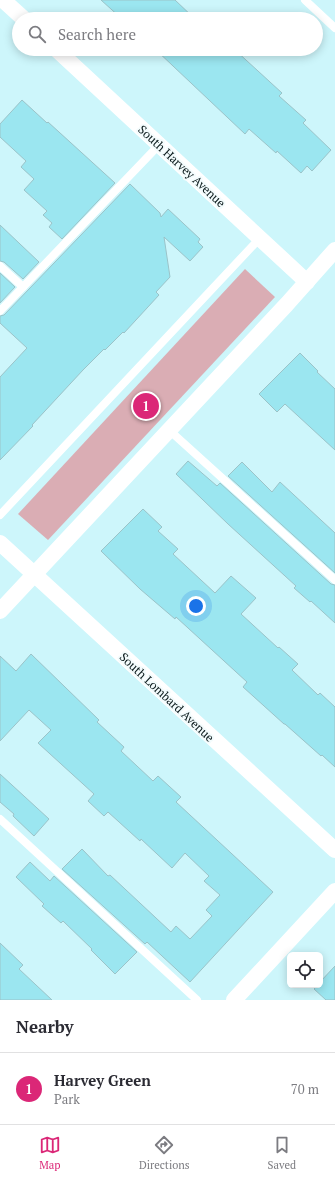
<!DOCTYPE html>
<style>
:root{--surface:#fff;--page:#f2f2f3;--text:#2b2b33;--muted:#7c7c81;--line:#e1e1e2;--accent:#db2777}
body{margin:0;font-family:"PT Serif",serif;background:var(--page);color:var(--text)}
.controls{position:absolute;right:12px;bottom:12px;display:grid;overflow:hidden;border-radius:6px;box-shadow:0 2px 10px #0003}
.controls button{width:36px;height:36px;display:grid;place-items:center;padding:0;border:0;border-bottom:1px solid var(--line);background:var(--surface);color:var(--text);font:20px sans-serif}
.you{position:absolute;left:196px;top:606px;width:14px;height:14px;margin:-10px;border:3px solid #fff;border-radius:50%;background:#1a73e8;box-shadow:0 0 0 6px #1a73e833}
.badge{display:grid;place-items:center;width:26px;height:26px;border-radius:50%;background:var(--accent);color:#fff;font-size:13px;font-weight:700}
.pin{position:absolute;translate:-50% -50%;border:2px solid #fff;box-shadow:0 1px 4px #0006}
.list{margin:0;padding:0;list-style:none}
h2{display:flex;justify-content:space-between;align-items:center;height:52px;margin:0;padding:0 16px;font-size:17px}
h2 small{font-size:13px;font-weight:400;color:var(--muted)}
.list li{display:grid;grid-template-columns:26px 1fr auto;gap:12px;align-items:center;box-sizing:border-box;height:72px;padding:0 16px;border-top:1px solid var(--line)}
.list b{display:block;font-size:15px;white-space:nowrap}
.list p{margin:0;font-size:13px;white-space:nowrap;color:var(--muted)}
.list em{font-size:13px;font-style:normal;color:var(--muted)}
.icon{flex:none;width:22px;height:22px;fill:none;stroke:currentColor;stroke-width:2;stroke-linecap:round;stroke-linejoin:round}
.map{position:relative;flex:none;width:335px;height:1000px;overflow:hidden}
.search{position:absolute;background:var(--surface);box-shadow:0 2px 10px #0003;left:12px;right:12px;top:12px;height:44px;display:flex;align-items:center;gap:10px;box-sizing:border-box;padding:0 14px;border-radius:22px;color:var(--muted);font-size:15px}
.sheet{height:124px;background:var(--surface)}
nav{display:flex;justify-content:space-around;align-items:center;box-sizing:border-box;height:56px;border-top:1px solid var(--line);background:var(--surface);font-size:11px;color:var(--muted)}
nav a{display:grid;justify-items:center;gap:2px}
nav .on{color:var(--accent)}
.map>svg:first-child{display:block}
</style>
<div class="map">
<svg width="335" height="1000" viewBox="0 0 335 1000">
<rect width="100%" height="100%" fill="#cdf6fb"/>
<path fill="#daadb4" d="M245 269 275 297 48 540 18 514Z"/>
<g fill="#9be6f0" stroke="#9bc3c8">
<path d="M101 0H175L195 19H122Z"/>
<path d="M155 49H234L282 93 279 96 306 120 303 123 331 150 312 171 307 166 301 173 277 151 276 153 249 129 245 134Z"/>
<path d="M22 100 47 123 48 122 115 183 62 239 49 227 52 223 43 215 47 211 24 190 34 179 21 167 26 161 0 137V124Z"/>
<path d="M130 184 160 213 161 217 168 209 200 239 198 242 203 247 190 261 164 237 170 277 156 292 159 295 124 333 123 332 105 350 104 349 83 370 32 425 33 426 0 460V377L27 348 0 323V316L4 315Z"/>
<path d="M0 225 39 262 23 279 4 262 0 261Z"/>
<path d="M0 273 15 287 0 303Z"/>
<path d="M300 353 318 371 317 372 335 389V450L285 404 277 412 259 394Z"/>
<path d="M188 461 217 486 220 483 331 584 335 585V623L311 601 310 602 294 588 296 586 228 524 176 474Z"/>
<path d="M242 462 272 492 280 482 335 533V573L228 476Z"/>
<path d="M143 509 162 527 158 531 178 549 173 554 215 593 231 576 256 598 241 614 278 648 279 647 298 664 292 670 318 695 320 693 335 707V767L322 755 321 756 285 724H284L243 687 247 682 176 617 175 619 140 589 101 551Z"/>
<path d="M31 654 99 720 97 722 124 747 121 751 153 781 158 776 181 797 176 802 273 892 190 982 147 942 145 944 62 869 82 849 108 876 110 875 171 932 176 926 190 939 212 916 206 910 220 895 204 881 209 876 185 853 172 868 141 839 140 841 108 812 104 816 88 801 94 794 38 743 51 730 29 710 0 741V656L16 671Z"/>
<path d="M0 774 49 819 34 836 13 816 14 814 0 802Z"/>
<path d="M30 862 50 881 54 876 137 952 115 974 91 950 92 949 63 921 61 923 42 906 44 904 16 877Z"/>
<path d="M0 943 23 965 19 969 52 1000H0Z"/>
<path d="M335 966V1000H326L314 989 318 985H320V982Z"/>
</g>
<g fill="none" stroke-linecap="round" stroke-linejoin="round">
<g stroke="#fff" stroke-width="8">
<path d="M305 0 335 28"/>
<path d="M0 266 23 287"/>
<path d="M0 311 159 145"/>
<path d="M169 430 335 580"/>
<path d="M0 515 260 238"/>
<path d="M0 819 197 1000"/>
</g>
<g stroke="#fff" stroke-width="16">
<path d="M3 0 24 19"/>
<path d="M56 49 307 282"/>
<path d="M0 543 335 850"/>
<path d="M0 611 287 304 335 250"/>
<path d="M234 1000 335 891"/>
</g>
</g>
<g text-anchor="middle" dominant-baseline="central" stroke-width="4" stroke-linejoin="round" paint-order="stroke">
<g font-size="12" fill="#0a191b" stroke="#f4fcfd">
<text transform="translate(182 166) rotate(43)">South Harvey Avenue</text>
<text transform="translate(167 697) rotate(43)">South Lombard Avenue</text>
</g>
</g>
</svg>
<div class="controls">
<button><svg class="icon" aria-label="locate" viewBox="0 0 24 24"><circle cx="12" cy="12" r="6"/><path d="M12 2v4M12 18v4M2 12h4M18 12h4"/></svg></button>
</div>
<div class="you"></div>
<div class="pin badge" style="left:146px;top:406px">1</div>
<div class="search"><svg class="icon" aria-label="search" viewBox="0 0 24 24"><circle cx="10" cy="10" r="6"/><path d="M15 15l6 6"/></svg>Search here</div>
</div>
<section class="sheet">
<h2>Nearby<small></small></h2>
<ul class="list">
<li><span class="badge">1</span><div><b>Harvey Green</b><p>Park</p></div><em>70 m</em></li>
</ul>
</section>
<nav>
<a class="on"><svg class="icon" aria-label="map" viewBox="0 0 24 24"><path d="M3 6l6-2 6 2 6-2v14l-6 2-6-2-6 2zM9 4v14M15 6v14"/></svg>Map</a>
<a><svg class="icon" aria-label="directions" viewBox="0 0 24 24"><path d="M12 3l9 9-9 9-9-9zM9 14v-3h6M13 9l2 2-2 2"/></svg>Directions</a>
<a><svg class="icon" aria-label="saved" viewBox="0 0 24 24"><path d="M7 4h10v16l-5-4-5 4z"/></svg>Saved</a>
</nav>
